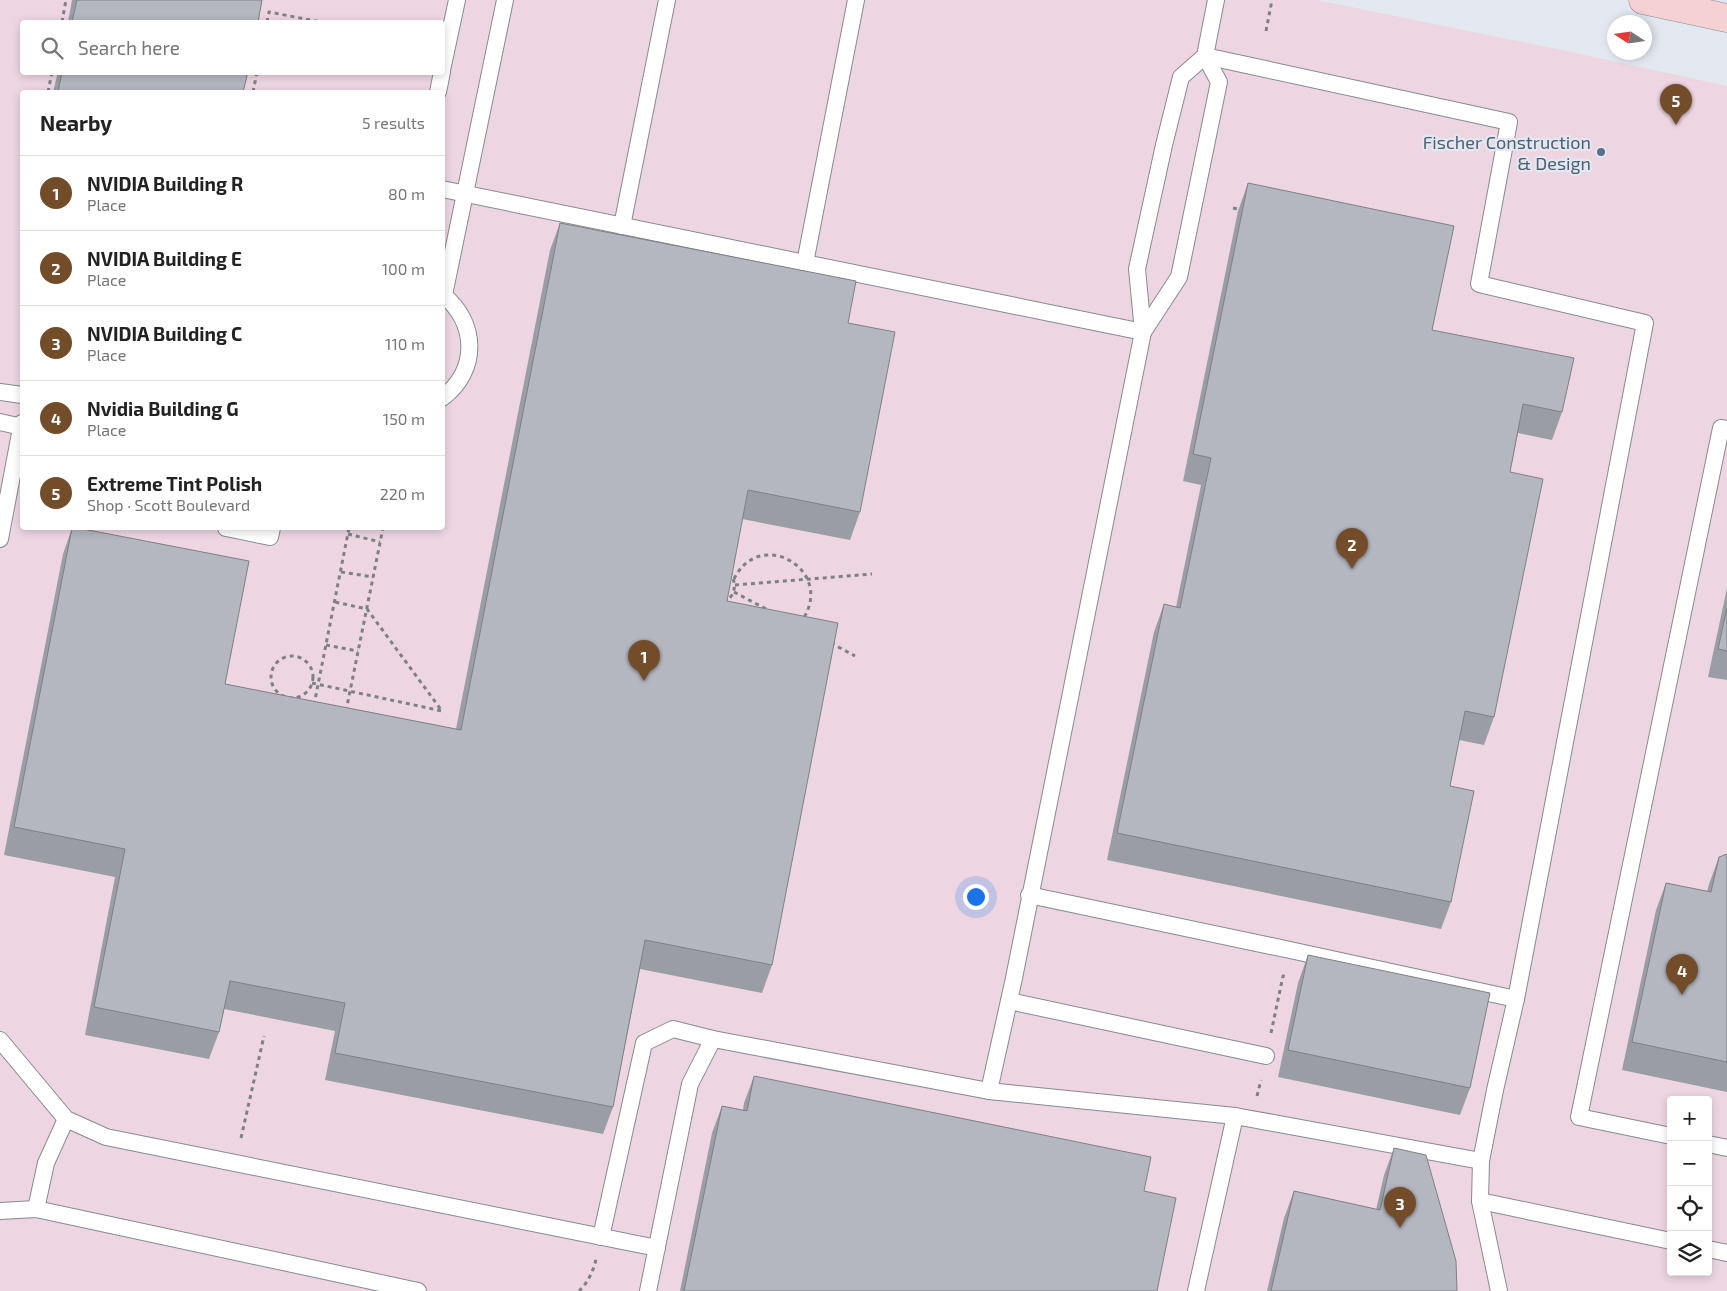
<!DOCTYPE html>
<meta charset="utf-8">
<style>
:root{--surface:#fff;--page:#f2f2f2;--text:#222;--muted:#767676;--line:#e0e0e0;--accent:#734d2a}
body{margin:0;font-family:"Exo 2",sans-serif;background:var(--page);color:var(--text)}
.controls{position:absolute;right:15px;bottom:15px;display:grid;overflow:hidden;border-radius:5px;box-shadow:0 2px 8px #0003}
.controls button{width:45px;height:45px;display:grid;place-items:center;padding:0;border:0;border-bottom:1px solid var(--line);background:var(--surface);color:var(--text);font:25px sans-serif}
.compass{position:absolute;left:1607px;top:15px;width:45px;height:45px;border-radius:50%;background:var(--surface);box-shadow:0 2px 8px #0003;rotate:282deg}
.you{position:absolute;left:975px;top:896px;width:18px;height:18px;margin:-12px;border:4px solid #fff;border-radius:50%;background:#1a73e8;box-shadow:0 0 0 8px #1a73e833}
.badge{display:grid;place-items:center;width:32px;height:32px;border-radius:50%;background:var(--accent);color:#fff;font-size:16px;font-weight:700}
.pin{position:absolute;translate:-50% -41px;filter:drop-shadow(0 1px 2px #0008)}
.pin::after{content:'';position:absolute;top:26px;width:18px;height:15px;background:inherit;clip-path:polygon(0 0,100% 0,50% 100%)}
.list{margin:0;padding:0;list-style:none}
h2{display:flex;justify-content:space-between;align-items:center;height:65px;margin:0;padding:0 20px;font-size:21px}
h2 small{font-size:16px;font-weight:400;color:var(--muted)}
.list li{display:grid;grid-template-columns:32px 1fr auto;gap:15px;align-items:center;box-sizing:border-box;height:75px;padding:0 20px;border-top:1px solid var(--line)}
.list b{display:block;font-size:19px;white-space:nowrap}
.list p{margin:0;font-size:16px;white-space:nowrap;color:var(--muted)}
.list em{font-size:16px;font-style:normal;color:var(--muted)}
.icon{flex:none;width:28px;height:28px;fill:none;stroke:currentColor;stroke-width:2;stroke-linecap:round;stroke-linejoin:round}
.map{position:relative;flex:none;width:1727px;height:1291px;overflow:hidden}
.search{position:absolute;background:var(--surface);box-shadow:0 2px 8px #0003;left:20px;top:20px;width:425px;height:55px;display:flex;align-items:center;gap:12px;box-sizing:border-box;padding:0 18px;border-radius:5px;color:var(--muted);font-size:19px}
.panel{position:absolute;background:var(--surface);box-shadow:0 2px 8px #0003;left:20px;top:90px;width:425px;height:440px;border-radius:5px}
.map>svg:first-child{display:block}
</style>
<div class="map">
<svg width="1727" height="1291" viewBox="0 0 1727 1291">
<rect width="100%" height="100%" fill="#e3e7f0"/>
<path fill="#edd6e2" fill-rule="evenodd" d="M0 0H1317L1557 49 1727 86V1291H0ZM22 22H442V72H22ZM22 92H442V528H22ZM1671 1100H1708V1272H1671Z"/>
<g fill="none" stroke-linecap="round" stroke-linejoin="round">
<defs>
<g id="lane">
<path d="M1205 56 1509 122 1479 284 1645 323 1516 999 1495 1090 1481 1161 1480 1201 1499 1291"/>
<path d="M442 70 457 0"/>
<path d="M438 92 442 72"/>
<path d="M442 189 1143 332"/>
<path d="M622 226 667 0"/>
<path d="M805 263 856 0"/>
<path d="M442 294C478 322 479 371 442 398"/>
<path d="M444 295 505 0"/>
<path d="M1143 332 1179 277 1219 82 1205 56"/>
<path d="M0 392 22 395"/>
<path d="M0 422 22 427"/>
<path d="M226 528 270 537 272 528"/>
<path d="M0 539 22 423"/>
<path d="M1029 895 1290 950 1516 999"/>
<path d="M1009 1001 1266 1056"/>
<path d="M0 1040 66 1119 106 1137 657 1248"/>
<path d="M989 1091 1235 1116 1481 1161"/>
<path d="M1671 1136 1579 1117 1721 428 1727 429"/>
<path d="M1708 1144 1727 1148"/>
<path d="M1480 1201 1671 1241"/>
<path d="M36 1209 46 1163 66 1119"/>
<path d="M0 1211 36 1209 418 1291"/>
<path d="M601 1237 644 1043 673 1029 713 1039"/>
<path d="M1708 1249 1727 1253"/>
<path d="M648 1291 690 1084 713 1039 989 1091 1014 978 1143 332 1137 269 1164 145 1181 77 1205 56 1216 0"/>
<path d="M1196 1291 1235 1116"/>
</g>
<path id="secondary" d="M1643 0 1727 18"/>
</defs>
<use href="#lane" stroke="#868a92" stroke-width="18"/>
<use href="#secondary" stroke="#868a92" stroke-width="29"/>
<g stroke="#7d8086" stroke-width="3" stroke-dasharray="4 4" stroke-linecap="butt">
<path d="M62 22 66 0"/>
<path d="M267 22 269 12 321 22"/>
<path d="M1266 31 1272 0"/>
<path d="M48 92 52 72"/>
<path d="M253 92 257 72"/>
<path d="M1233 208 1242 210"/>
<path d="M348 534 380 542"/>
<path d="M341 572 373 577"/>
<path d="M734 579C760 526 835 570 803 619"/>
<path d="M735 585 872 574"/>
<path d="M734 592 770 611"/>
<path d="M724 603C736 595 737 584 730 572"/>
<path d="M831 643 855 656"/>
<path d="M326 645 358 651"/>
<circle cx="292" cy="677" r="21"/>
<path d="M312 683 442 711 367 609 335 602"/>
<path d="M314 705 349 528"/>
<path d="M346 711 383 528"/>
<path d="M1271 1033 1283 976 1287 977"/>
<path d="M1257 1096 1261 1080"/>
<path d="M241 1138 264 1036"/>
<path d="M579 1291C587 1284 594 1270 596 1259"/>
</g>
<use href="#lane" stroke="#fff" stroke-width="16"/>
<use href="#secondary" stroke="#f5d1d4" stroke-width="28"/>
</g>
<g fill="#9b9da5">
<path d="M72 0H262L258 22H68Z"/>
<path d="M58 72H248L243 92H53Z"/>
<path d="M1248 183 1432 330 1562 412 1552 440 1518 433 1510 472 1494 717 1484 745 1459 740 1450 786 1451 902 1441 929 1107 860 1154 632 1164 604 1176 607 1201 485 1183 481 1238 211Z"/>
<path d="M560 223 848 323 860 512 850 540 742 519 727 601 772 965 762 993 640 969 613 1107 603 1134 325 1080 335 1031 224 1009 219 1032 209 1059 85 1035 115 877 4 855 63 554 72 528 225 684 456 729 550 250Z"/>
<path d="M1727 588V680L1708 677Z"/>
<path d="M1727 854V1092L1622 1070 1656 910 1666 883 1707 892 1709 884 1719 857Z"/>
<path d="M1308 955 1470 1088 1460 1115 1278 1077 1298 983Z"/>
<path d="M754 1076 1144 1191 1157 1291H680L712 1133 722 1106 743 1110 744 1103Z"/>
<path d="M1394 1148 1457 1291H1267L1284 1218 1294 1191 1376 1210 1384 1175Z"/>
</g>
<g fill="#b4b7c0" stroke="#7e8086">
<path d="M77 0H262L258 22H72Z"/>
<path d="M62 72H248L243 92H58Z"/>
<path d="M1248 183 1454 226 1432 330 1574 358 1562 412 1523 404 1510 472 1543 479 1494 717 1465 711 1450 786 1474 791 1451 902 1117 833 1164 604 1180 608 1211 458 1193 454Z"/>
<path d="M560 223 856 281 848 323 895 332 860 512 748 490 727 601 838 623 772 965 645 940 613 1107 335 1053 345 1003 230 981 219 1032 94 1007 125 849 14 827 72 528H78L249 561 225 684 461 730Z"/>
<path d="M1727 608V651L1718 649Z"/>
<path d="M1727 854V1062L1632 1042 1666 883 1711 892 1719 857Z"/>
<path d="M1308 955 1490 993 1470 1088 1288 1050Z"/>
<path d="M754 1076 1151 1157 1144 1191 1176 1198 1157 1291H684L722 1106 747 1111Z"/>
<path d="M1394 1148 1426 1155 1456 1261 1457 1291H1271L1294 1191 1380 1210Z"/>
</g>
<circle fill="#5c6f8a" stroke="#e3e7f0" stroke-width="2" cx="1601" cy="152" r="5"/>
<g text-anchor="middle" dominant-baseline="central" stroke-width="4.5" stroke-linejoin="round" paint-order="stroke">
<g font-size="18" fill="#4e5e75" stroke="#e3e7f0" text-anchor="end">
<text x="1591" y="142">Fischer Construction<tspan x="1591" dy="21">&amp; Design</tspan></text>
</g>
</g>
</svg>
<div class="controls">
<button>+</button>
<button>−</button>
<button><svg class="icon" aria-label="locate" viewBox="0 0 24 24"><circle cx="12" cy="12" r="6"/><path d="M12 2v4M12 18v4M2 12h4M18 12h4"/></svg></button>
<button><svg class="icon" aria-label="layers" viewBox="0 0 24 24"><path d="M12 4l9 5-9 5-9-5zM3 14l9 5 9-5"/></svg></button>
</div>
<svg class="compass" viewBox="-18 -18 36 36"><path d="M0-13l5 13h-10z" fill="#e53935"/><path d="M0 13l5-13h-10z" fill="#767676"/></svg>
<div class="you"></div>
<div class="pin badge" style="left:644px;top:681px">1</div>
<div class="pin badge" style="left:1352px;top:569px">2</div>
<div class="pin badge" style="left:1400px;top:1228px">3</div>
<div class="pin badge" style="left:1682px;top:995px">4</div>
<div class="pin badge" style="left:1676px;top:125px">5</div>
<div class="search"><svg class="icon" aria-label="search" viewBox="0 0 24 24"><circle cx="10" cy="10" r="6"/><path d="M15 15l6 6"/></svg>Search here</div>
<section class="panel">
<h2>Nearby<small>5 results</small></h2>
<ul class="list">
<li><span class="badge">1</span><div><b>NVIDIA Building R</b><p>Place</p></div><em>80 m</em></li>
<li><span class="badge">2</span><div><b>NVIDIA Building E</b><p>Place</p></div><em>100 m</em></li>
<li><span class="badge">3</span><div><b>NVIDIA Building C</b><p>Place</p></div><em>110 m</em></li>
<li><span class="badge">4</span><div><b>Nvidia Building G</b><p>Place</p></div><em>150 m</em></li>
<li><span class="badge">5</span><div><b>Extreme Tint Polish</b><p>Shop · Scott Boulevard</p></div><em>220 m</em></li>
</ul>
</section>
</div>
